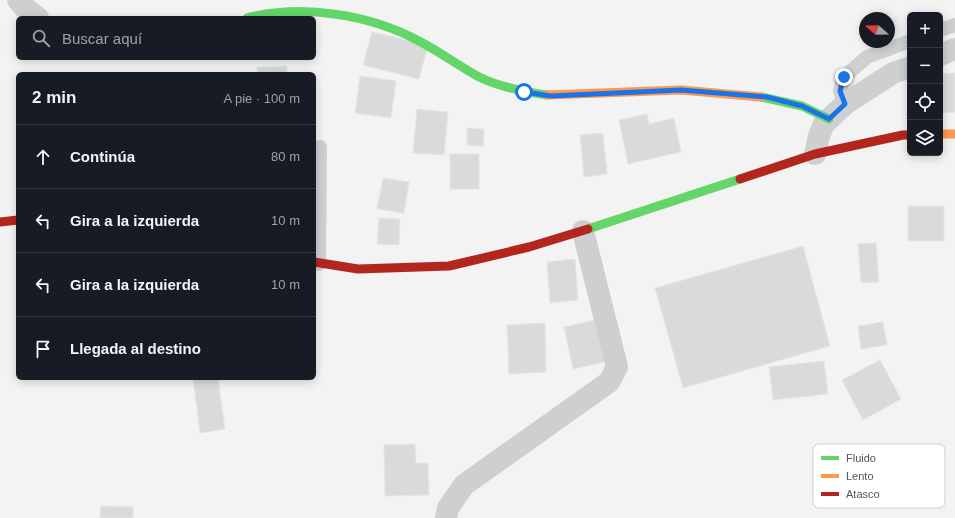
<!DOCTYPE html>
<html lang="es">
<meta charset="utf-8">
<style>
:root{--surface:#171b24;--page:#242831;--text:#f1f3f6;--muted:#9ea1a6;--line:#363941}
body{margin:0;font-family:Arial,sans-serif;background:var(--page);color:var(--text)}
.controls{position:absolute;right:12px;top:12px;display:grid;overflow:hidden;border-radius:6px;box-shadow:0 2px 10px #0003}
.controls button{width:36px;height:36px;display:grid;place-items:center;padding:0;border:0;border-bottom:1px solid var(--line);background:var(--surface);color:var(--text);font:20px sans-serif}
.compass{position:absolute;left:859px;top:12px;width:36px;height:36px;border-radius:50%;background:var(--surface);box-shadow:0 2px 10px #0003;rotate:290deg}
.stop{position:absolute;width:12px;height:12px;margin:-9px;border:3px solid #1a73e8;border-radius:50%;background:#fff}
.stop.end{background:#1a73e8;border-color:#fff;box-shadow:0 1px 4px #0008}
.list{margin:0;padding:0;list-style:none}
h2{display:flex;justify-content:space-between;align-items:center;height:52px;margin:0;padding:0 16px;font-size:17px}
h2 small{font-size:13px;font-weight:400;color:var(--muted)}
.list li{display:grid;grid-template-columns:26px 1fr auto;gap:12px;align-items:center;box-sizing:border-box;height:64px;padding:0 16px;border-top:1px solid var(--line)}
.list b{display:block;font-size:15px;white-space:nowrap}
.list em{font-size:13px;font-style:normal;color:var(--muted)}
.icon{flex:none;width:22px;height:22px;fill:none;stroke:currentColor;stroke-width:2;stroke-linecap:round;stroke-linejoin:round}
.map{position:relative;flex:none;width:955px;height:518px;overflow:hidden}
.search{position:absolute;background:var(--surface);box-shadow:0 2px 10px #0003;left:16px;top:16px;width:300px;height:44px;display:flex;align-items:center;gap:10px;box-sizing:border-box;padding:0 14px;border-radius:6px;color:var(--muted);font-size:15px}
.panel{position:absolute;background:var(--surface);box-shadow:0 2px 10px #0003;left:16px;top:72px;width:300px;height:308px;border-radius:6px}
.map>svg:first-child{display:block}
</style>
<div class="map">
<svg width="955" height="518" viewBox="0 0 955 518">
<rect width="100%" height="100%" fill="#f3f3f3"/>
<g fill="#d9dbdb" stroke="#e5e5e6">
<path d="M372 32 428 45 419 79 363 65Z"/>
<path d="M287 66V74H257V67Z"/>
<path d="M955 73V112L940 113V74Z"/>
<path d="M360 76 396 81 391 118 355 113Z"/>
<path d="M417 109 448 112 444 155 413 153Z"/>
<path d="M647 114 649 124 674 118 681 152 628 164 619 120Z"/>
<path d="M467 128 484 129 483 146 467 145Z"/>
<path d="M603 133 607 174 584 177 580 135Z"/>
<rect x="450" y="154" width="29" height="35"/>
<path d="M383 178 409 182 404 213 377 209Z"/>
<rect x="908" y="206" width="36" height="35"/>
<path d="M379 218 400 219 399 245 377 244Z"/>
<path d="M876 243 879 282 861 283 858 244Z"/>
<path d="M803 246 830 346 683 388 655 288Z"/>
<path d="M575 259 578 300 550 303 547 262Z"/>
<path d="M595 320 605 362 573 369 564 327Z"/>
<path d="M883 322 887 345 861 349 858 326Z"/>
<path d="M545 323 546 372 509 374 507 325Z"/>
<path d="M880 360 901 399 863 420 842 380Z"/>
<path d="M824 361 828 394 773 400 769 367Z"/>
<path d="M193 378H218L225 429 200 433Z"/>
<path d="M415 444 416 463H428L429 495 385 496 384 445Z"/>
<path d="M101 506 133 507V518H100Z"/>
</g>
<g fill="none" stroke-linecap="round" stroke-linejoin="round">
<g stroke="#cdcfd1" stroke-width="14">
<path d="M940 30 955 25"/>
<path d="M845 104 840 91 844 77 867 57 910 41"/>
<path d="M319 264 320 147"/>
</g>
<g stroke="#cdcfd1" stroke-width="22">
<path d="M18 0 24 7 38 18"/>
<path d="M940 55 955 49"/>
<path d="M815 154 819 136 824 124 845 104 893 73 910 67"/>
<path d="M446 518 448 508 464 485 609 382 617 367 583 231"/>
</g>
<g stroke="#63d668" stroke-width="9">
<path d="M247 18C302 4 369 14 419 41 440 52 459 66 479 77 500 87 524 92 547 95"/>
<path d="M761 97 802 106 829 119"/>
<path d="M588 229 740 179"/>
</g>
<g stroke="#ff974d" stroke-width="9">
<path d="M547 95 681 90 761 97"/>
<path d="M940 134H955"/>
</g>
<g stroke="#b3261e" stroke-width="9">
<path d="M740 179 815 154 903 135H910"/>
<path d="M0 222 18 220"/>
<path d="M314 262 358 269 449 266 529 247 588 229"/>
</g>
</g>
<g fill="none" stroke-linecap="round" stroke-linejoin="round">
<path stroke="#1a73e8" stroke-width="5" d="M524 92 551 96 681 90 767 97 802 106 829 119 845 104 840 91 844 77"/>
</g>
<rect x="813" y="444" width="132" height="64" rx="6" fill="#fff" stroke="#c9cdcf" stroke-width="1"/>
<rect x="821" y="456" width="18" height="4" fill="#63d668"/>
<rect x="821" y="474" width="18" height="4" fill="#ff974d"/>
<rect x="821" y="492" width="18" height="4" fill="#b3261e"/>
<g font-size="11" fill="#4b575f">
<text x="846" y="462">Fluido</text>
<text x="846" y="480">Lento</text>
<text x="846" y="498">Atasco</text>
</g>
</svg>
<div class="controls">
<button>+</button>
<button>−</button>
<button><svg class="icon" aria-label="locate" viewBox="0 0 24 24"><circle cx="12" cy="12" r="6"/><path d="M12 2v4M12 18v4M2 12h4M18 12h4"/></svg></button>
<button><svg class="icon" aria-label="layers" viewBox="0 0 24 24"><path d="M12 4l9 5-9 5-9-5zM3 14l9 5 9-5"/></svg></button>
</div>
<svg class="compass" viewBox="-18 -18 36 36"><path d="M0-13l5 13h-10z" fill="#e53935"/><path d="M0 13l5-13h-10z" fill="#9ea1a6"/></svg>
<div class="stop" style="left:524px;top:92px"></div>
<div class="stop end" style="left:844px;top:77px"></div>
<div class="search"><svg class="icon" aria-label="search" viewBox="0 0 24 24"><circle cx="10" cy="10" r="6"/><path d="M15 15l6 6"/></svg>Buscar aquí</div>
<section class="panel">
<h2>2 min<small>A pie · 100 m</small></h2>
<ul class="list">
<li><svg class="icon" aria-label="ahead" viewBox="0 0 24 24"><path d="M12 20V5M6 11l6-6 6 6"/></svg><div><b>Continúa</b></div><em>80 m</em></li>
<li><svg class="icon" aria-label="left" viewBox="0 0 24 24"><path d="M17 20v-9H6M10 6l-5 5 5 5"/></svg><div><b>Gira a la izquierda</b></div><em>10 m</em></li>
<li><svg class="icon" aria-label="left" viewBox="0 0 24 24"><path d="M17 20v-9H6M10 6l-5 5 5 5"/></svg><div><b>Gira a la izquierda</b></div><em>10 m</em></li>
<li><svg class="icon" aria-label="arrive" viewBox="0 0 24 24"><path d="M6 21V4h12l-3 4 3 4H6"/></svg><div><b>Llegada al destino</b></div></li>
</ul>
</section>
</div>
